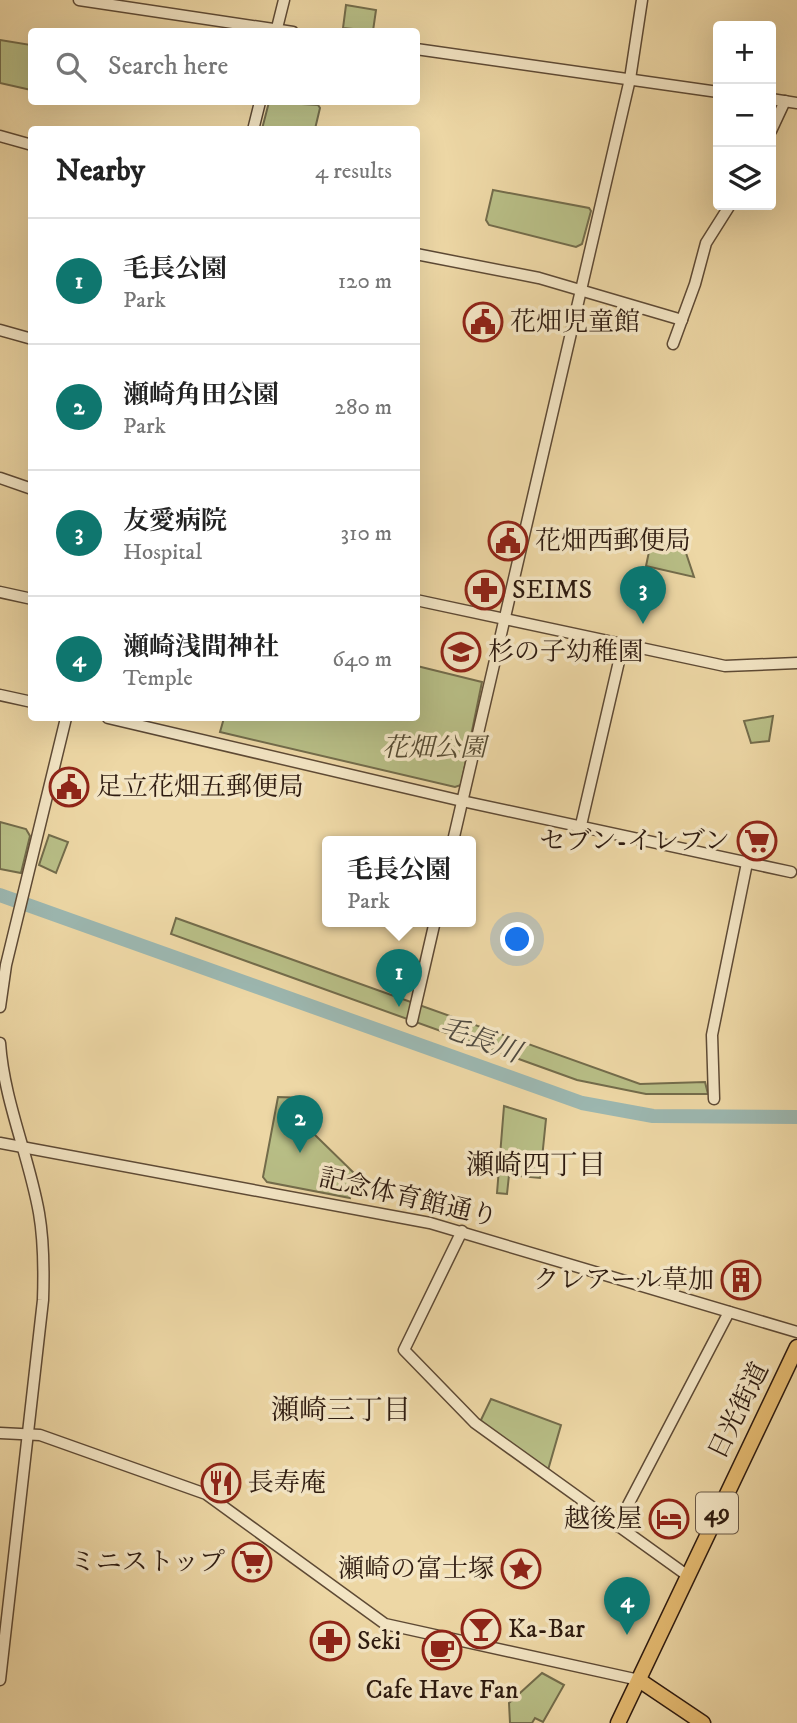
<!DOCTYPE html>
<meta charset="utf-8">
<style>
:root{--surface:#fff;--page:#f2f2f2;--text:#222;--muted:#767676;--line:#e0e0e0;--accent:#0f766e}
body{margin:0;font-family:"IM FELL DW Pica","Noto Serif JP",serif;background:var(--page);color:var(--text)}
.controls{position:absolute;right:21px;top:21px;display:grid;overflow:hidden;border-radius:7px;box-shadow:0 7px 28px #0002}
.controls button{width:63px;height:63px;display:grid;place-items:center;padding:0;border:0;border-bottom:2px solid var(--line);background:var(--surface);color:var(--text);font:35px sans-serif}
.you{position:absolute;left:518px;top:940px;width:24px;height:24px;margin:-18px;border:5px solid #fff;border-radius:50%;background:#1a73e8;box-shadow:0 0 0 10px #1a73e833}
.badge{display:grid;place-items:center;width:46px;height:46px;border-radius:50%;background:var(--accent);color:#fff;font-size:23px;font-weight:700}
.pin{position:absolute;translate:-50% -58px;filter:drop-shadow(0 2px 4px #0008)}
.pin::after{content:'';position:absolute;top:37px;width:24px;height:21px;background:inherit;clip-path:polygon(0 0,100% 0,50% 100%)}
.popup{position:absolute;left:322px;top:836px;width:154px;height:91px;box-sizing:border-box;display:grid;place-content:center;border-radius:7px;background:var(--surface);filter:drop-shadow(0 2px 5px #0005);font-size:23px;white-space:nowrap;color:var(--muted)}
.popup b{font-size:26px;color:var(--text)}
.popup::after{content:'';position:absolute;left:50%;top:100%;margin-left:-14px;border:14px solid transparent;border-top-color:var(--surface)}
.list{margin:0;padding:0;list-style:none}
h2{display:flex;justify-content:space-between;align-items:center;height:91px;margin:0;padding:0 28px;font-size:30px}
h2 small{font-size:23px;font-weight:400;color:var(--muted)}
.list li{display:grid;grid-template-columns:46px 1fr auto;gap:21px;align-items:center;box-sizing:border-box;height:126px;padding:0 28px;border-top:2px solid var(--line)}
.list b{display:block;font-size:26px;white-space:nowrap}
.list p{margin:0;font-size:23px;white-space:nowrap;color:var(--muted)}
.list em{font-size:23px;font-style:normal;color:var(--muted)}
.icon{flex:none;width:38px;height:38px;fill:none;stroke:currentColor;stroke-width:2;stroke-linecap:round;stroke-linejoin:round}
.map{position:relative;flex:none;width:797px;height:1723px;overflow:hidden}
.search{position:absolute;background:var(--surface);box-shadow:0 7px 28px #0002;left:28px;top:28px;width:392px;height:77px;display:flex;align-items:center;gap:18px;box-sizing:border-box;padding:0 24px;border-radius:7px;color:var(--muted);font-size:26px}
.panel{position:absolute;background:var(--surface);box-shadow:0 7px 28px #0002;left:28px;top:126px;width:392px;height:595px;border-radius:7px}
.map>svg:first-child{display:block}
</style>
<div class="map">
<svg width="797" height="1723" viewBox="0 0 797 1723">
<rect width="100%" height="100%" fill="#edd7a5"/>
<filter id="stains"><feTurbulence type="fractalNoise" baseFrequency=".00286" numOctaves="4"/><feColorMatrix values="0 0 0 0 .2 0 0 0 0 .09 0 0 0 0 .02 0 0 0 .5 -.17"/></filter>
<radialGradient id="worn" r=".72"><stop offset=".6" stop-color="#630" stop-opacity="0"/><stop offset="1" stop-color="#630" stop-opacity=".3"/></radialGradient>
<g fill="#b8be86" stroke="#736c4b" stroke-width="2">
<path d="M346 5 376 10 373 31 343 28Z"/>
<path d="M0 40 31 45V90L0 83Z"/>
<path d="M269 102 318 105 320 108 315 129H262Z"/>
<path d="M493 190 589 208 591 211 582 244 576 247 489 225 486 220Z"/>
<path d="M651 542 685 550 694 577 646 566Z"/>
<path d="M417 666 482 682 461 785 455 787 220 732 224 718H416Z"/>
<path d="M773 716 769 741 751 743 744 721Z"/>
<path d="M0 822 26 829 30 836 21 873 0 869Z"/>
<path d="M49 835 68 842 56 873 39 865Z"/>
<path d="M176 918 640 1084 705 1082 708 1094H646L577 1080 171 934Z"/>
<path d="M278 1097 307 1098 315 1135 355 1174 350 1198 267 1182 263 1177Z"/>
<path d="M504 1106 546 1119 540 1178 509 1175 507 1194 497 1193Z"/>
<path d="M491 1399 561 1425 548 1470 480 1422Z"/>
<path d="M542 1673 564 1685 543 1722 535 1718 532 1723H510L509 1703Z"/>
</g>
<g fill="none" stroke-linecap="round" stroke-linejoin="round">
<path stroke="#9cb7b0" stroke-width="14" d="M0 895 582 1103 653 1116 797 1117"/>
<defs>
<g id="minor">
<path d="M79 0 293 32"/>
<path d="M276 32 284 0"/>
<path d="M416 49 718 92"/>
<path d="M771 99 797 103"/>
<path d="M253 130 260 102"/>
<path d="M771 131 785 101"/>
<path d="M0 136 32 145"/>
<path d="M416 254 539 278 682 320"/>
<path d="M0 330 32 339"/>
<path d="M673 344 695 284 706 243 730 205"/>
<path d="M0 478 32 489"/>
<path d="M0 592 32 599"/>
<path d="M416 600 725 666 797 663"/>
<path d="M0 695 32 702"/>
<path d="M108 718 462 801 791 872"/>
<path d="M581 825 623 644"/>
<path d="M453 841 630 79 642 0"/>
<path d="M0 1007 6 965 66 718"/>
<path d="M412 1021 435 921"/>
<path d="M0 1043C4 1101 29 1156 39 1213 44 1242 44 1271 43 1300L0 1680"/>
<path d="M714 1099 712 1035 747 863"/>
<path d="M0 1143 430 1223 797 1332"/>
<path d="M462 1231 404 1350 475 1423 688 1576"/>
<path d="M0 1433 40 1435 206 1494 385 1624 639 1680"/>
<path d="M617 1526 729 1312"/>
</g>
<g id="major">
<path d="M639 1680 703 1723"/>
<path d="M618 1723 797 1347"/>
</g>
</defs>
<use href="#minor" stroke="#5e4a35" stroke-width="13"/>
<use href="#major" stroke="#2e1b10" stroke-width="17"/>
<use href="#minor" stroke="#f3e5c4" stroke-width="10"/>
<use href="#major" stroke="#e6bc72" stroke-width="14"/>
</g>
<defs>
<symbol id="civic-ring" viewBox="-11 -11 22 22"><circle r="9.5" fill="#f3e5c4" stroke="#8f2418" stroke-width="1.5"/><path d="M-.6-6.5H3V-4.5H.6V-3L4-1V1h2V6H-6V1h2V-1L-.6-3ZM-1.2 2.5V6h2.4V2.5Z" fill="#8f2418"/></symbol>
<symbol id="pharmacy-ring" viewBox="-11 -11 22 22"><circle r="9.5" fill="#f3e5c4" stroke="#8f2418" stroke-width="1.5"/><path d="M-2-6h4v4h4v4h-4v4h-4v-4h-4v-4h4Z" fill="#8f2418"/></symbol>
<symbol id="school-ring" viewBox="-11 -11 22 22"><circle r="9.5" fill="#f3e5c4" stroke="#8f2418" stroke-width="1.5"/><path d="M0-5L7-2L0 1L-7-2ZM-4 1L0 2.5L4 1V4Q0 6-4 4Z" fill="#8f2418"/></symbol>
<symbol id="supermarket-ring" viewBox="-11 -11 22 22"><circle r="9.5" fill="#f3e5c4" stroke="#8f2418" stroke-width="1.5"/><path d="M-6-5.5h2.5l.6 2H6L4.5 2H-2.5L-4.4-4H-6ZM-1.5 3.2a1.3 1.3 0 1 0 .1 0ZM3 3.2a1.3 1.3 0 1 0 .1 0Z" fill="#8f2418"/></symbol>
<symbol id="building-ring" viewBox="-11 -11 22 22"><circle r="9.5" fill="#f3e5c4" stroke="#8f2418" stroke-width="1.5"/><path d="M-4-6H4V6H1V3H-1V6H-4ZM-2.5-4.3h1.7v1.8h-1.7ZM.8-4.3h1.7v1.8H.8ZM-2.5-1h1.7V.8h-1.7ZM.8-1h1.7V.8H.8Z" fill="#8f2418"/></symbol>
<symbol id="restaurant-ring" viewBox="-11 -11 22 22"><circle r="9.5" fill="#f3e5c4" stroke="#8f2418" stroke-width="1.5"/><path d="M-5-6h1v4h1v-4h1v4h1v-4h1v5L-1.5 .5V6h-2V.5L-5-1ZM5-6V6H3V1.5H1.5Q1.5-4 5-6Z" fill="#8f2418"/></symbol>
<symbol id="hotel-ring" viewBox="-11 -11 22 22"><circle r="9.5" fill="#f3e5c4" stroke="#8f2418" stroke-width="1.5"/><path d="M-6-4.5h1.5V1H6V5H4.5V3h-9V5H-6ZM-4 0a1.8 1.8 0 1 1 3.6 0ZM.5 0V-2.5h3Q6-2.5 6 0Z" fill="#8f2418"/></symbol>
<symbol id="sight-ring" viewBox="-11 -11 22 22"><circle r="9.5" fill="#f3e5c4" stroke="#8f2418" stroke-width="1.5"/><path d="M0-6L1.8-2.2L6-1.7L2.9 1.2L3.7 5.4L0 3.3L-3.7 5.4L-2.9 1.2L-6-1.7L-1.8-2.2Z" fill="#8f2418"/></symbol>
<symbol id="bar-ring" viewBox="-11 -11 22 22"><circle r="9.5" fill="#f3e5c4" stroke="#8f2418" stroke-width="1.5"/><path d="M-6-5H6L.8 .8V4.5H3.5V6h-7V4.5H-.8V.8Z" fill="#8f2418"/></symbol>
<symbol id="cafe-ring" viewBox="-11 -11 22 22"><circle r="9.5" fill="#f3e5c4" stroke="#8f2418" stroke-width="1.5"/><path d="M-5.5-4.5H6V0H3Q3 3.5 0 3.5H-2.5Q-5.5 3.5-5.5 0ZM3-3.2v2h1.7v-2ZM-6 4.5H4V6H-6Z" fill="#8f2418"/></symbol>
</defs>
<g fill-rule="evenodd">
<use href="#civic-ring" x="461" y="300" width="44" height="44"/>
<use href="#civic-ring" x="486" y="519" width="44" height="44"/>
<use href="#pharmacy-ring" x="463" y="568" width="44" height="44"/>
<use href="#school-ring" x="439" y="630" width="44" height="44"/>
<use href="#civic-ring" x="47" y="765" width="44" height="44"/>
<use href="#supermarket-ring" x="735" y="819" width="44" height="44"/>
<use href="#building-ring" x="719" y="1258" width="44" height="44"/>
<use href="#restaurant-ring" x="199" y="1461" width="44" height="44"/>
<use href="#hotel-ring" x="647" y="1497" width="44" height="44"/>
<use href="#supermarket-ring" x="230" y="1540" width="44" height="44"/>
<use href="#sight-ring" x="499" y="1547" width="44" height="44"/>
<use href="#bar-ring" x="459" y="1607" width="44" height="44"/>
<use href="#pharmacy-ring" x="308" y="1619" width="44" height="44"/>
<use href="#cafe-ring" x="420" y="1628" width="44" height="44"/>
</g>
<g text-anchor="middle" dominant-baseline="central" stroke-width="7" stroke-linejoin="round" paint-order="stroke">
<rect fill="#f3e5c4" stroke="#695846" stroke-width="2" x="696" y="1492.5" width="42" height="41" rx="5"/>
<g font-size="24" font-weight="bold" fill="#2e1b10">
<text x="717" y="1513">49</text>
</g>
<g font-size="26" fill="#2e1b10" stroke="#f3e5c4" text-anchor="start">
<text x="510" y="322">花畑児童館</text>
<text x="535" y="541">花畑西郵便局</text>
<text x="512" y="590">SEIMS</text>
<text x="488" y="652">杉の子幼稚園</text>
<text x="96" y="787">足立花畑五郵便局</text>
<text x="730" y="841" text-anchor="end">セブン-イレブン</text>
<text x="714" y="1280" text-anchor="end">クレアール草加</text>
<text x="248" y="1483">長寿庵</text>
<text x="642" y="1519" text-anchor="end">越後屋</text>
<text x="225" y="1562" text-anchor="end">ミニストップ</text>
<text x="494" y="1569" text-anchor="end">瀬崎の富士塚</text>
<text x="508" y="1629">Ka-Bar</text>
<text x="357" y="1641">Seki</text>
<text x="442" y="1690" text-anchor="middle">Cafe Have Fan</text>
</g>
<g font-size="26" font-style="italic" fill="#574c33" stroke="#f3e5c4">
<text x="434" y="748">花畑公園</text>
</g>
<g font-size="26" fill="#2e1b10" stroke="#f3e5c4">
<text transform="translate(408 1198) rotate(13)">記念体育館通り</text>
<text transform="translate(739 1411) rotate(-64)">日光街道</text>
</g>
<g font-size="28" font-style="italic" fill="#4f4a40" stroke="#f3e5c4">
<text transform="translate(480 1040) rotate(20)">毛長川</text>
</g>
<g font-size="28" fill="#2e1b10" stroke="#f3e5c4">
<text x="536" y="1165">瀬崎四丁目</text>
<text x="341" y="1410">瀬崎三丁目</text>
</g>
</g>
<rect width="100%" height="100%" filter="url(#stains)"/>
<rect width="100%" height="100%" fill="url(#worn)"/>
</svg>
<div class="controls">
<button>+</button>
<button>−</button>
<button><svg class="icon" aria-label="layers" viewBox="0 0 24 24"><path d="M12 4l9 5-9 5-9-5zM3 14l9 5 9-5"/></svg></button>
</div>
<div class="you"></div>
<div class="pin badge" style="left:399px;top:1007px">1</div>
<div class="popup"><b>毛長公園</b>Park</div>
<div class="pin badge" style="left:300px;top:1153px">2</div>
<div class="pin badge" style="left:643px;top:624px">3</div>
<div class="pin badge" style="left:627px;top:1635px">4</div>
<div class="search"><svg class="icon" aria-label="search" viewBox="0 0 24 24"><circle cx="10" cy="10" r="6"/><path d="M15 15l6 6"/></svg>Search here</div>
<section class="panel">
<h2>Nearby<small>4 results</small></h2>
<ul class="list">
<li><span class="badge">1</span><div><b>毛長公園</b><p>Park</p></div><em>120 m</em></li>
<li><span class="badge">2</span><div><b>瀬崎角田公園</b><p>Park</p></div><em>280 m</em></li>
<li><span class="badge">3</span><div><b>友愛病院</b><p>Hospital</p></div><em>310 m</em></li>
<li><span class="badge">4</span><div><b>瀬崎浅間神社</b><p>Temple</p></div><em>640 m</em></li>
</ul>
</section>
</div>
